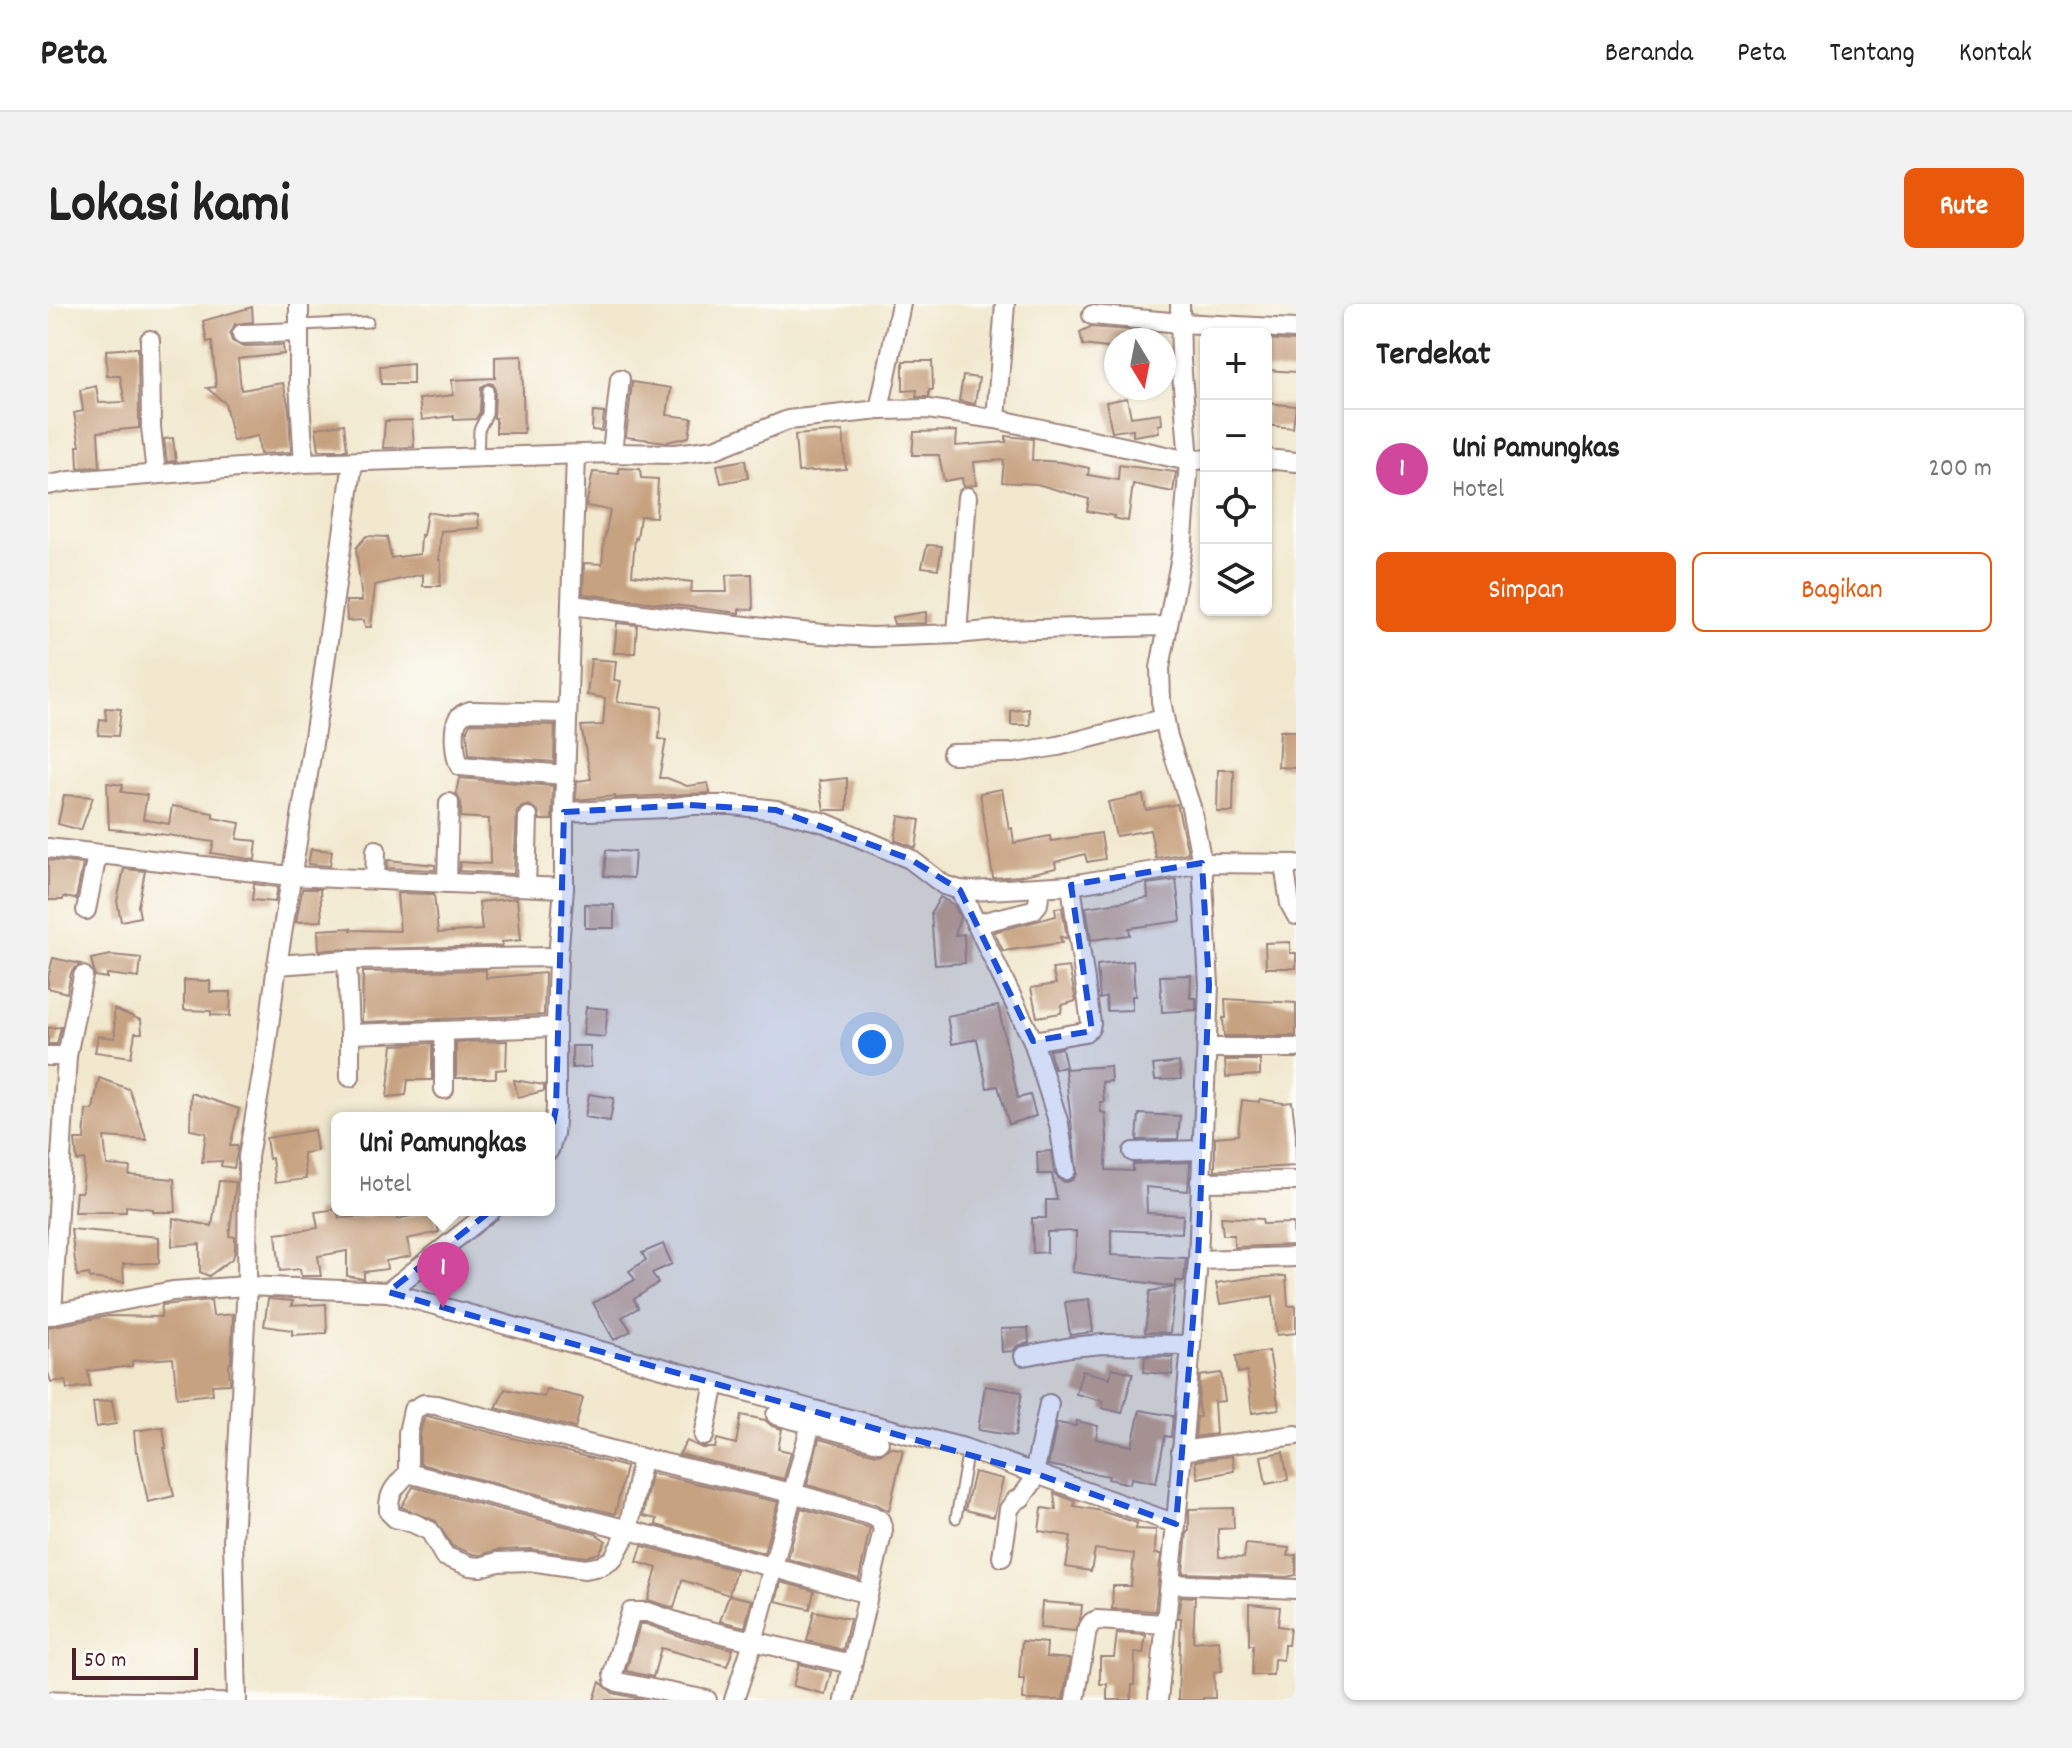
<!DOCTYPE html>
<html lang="id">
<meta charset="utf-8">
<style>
:root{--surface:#fff;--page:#f2f2f2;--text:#222;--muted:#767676;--line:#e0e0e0;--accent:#ea580c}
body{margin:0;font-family:Dekko,sans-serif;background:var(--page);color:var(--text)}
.controls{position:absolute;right:24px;top:24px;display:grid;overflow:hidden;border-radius:12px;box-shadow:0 2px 6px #0004}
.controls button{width:72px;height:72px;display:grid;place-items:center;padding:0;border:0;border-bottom:2px solid var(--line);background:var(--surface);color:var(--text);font:40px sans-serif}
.compass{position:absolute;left:1056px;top:24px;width:72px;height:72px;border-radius:50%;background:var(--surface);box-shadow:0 2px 6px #0004;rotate:170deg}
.scale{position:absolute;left:24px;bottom:20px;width:126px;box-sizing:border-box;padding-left:8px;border:4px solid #4a1f2b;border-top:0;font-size:22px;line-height:28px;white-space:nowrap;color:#4a1f2b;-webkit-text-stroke:6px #fdfcf7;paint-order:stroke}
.you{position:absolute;left:824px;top:740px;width:28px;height:28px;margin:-20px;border:6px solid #fff;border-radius:50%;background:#1a73e8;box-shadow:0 0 0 12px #1a73e833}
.badge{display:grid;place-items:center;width:52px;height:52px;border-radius:50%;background:var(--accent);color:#fff;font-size:26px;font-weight:700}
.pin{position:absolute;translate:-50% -66px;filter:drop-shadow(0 2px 4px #0008)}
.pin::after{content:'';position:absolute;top:42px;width:28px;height:24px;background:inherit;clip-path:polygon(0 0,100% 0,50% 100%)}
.popup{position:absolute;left:283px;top:808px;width:224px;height:104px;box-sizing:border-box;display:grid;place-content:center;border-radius:12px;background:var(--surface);filter:drop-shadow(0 2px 6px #0005);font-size:26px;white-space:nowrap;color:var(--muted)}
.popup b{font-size:30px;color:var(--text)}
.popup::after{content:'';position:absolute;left:50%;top:100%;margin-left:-16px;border:16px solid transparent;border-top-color:var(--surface)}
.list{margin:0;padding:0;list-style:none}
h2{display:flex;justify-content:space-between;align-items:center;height:104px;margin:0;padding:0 32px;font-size:34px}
h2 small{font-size:26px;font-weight:400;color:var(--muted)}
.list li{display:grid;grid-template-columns:52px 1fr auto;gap:24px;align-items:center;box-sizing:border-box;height:120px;padding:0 32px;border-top:2px solid var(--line)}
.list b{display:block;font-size:30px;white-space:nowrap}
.list p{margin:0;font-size:26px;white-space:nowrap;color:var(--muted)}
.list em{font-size:26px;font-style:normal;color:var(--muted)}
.actions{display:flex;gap:16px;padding:24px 32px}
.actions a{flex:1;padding:18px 0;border:2px solid var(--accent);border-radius:12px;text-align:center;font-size:28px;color:var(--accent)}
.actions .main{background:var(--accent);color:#fff}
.icon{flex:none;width:44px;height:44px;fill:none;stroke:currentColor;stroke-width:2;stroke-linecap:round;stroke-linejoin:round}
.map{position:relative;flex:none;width:1248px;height:1396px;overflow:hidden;border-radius:12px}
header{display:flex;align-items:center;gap:48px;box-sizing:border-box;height:112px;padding:0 40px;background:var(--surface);border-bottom:2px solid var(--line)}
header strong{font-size:38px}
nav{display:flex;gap:44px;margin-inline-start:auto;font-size:28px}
.intro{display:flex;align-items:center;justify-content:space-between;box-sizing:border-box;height:192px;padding:0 48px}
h1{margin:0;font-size:56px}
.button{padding:20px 36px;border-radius:12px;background:var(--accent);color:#fff;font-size:28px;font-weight:700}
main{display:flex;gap:48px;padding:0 48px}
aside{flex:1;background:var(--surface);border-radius:12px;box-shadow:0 2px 6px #0004}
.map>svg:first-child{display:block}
</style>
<header>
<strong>Peta</strong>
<nav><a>Beranda</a><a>Peta</a><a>Tentang</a><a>Kontak</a></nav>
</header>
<div class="intro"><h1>Lokasi kami</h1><a class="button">Rute</a></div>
<main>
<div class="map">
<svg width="1248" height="1396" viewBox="0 0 1248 1396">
<rect width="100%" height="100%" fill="#fdfcf7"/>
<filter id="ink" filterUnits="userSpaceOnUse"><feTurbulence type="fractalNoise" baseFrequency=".0125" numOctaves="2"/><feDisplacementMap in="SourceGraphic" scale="16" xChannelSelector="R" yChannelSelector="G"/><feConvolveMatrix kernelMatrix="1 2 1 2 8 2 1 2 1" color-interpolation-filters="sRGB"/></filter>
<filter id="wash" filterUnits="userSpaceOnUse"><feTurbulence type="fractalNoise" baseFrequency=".006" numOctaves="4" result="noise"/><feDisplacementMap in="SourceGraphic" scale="32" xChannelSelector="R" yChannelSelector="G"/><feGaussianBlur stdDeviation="1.8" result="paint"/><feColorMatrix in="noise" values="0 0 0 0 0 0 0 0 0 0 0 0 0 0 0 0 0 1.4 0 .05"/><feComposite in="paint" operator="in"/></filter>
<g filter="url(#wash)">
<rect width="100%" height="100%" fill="#f1e8ce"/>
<g id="blocks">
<g fill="#c7a281">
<path d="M204 3 205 18 187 20 182 30 184 37 194 42 235 41 236 50 190 55 193 86 235 79 241 104 243 148 212 150 210 132 185 137 177 99 159 84 168 83 164 37 159 38 155 17Z"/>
<path d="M1042 23 1081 26 1096 36H1068V45L1035 41 1032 28Z"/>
<path d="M1218 35 1248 37V68L1218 66Z"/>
<path d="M87 44H90L91 124 50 128 52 163 30 164 29 142H32L26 109 35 107 32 86 48 82 51 99 77 98 72 72H59L58 46Z"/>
<path d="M474 52 476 129H448V114H446L447 86 445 80 441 79 433 83 432 108 428 115 406 116V112L374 116 371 95 405 91 404 76 447 74V53Z"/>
<path d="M855 57H884L885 86H881V93H868L869 86 855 87Z"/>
<path d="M365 59V80H333L332 62Z"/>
<path d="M915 72 931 74 927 100 911 97Z"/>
<path d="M584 78 623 84 619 111 644 114 641 133 619 138 578 133Z"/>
<path d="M1079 94 1083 113 1113 109 1114 120 1110 121 1111 128 1085 132V125L1064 128 1058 98Z"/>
<path d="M1218 99 1248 102 1245 124 1218 121Z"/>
<path d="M545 108 556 109 554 127 544 126Z"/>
<path d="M364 116 366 143 335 144 337 117Z"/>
<path d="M296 120 299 146H271L268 124Z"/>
<path d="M795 127 798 165 750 168 747 131Z"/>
<path d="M909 127 908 142 958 138V132L985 135 984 156 1013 158 1041 164 1040 171 1070 176 1071 161 1128 168 1125 188 1085 180 1080 217 1065 214 1066 212 1039 207 1041 195 989 180 954 178 956 156 926 158 928 181 915 182 914 174 896 177 891 151H864L866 128Z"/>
<path d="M125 134 128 157 119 158 116 135Z"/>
<path d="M697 156 700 174 673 179 669 161Z"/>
<path d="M571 164 592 165 593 174 610 175 608 213 592 212 589 235 587 234 584 271 644 278 643 288H679L678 271 704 270 705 306 691 305V309L535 290 536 259 554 260 556 238 562 206 538 202 545 168 571 170Z"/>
<path d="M379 208 402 212 430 210 431 224 393 227 391 256H393L392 282H375V270L327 281 323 323H317L316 316 299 317 298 297H314L308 244 318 232 339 233 343 254 372 250 373 231 375 232Z"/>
<path d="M879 241 894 242 890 265 874 263Z"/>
<path d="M878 308V319L846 320 844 313Z"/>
<path d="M569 319 589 321 587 349H566Z"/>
<path d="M543 355 568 357 566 376 573 377 569 398 614 403 611 435 618 436 611 474H619L639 482 660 479 662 489 567 494V492L528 496 529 477 543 475 533 422 555 421 557 394 539 391Z"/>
<path d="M57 404 73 405 70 432 50 431 52 415 58 416Z"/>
<path d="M981 405 982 421H963V407Z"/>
<path d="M424 419 507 421 506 458 421 451 419 427 421 421Z"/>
<path d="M1232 427H1248V464L1230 463Z"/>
<path d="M1170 466H1186L1185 508H1169Z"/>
<path d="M411 474 505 482 504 516H492L490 507 481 501 474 503 469 507 466 570 411 567 412 558 442 560 441 515 413 513V499L408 489Z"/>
<path d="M799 474V506H776L771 477Z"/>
<path d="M59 479 75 481 73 488 99 491 95 515 121 520 124 502 165 509V514L192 519 189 535 209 537 207 556 163 549 166 538 99 528 61 525Z"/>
<path d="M954 485 961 525 964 524 966 539 1002 532 1003 537 1053 529 1057 555 1039 558 1037 550 1007 558 1008 564 971 572 945 574 932 489Z"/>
<path d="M16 491 45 493 33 526 10 520Z"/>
<path d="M1095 491 1098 506 1129 500 1140 549 1108 554 1102 526 1068 532 1060 498Z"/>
<path d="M851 512 872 516 868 544 847 536Z"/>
<path d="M263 545 284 547 282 562 260 560Z"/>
<path d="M558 546 587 548 585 574 556 572Z"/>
<path d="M0 556 35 560 28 595 15 593V596H0Z"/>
<path d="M340 556 387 561V566L339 564Z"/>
<path d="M76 565 97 567 90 602 92 613 73 617 69 597Z"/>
<path d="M1128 576 1133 617 1081 624 1082 631 1043 636 1038 603 1100 594 1099 580Z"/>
<path d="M206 580 230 583 227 598 204 596Z"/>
<path d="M254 585H272L274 617 248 618Z"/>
<path d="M349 589 386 590 390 629 434 626 431 598 469 594 473 636 454 638V642L271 646 270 626 303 624V626L352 627Z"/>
<path d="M892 593 906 601 912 613 907 631 916 630 917 659 887 661 883 609Z"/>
<path d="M537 600 566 601V624H537Z"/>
<path d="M1014 603 1019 634 1012 633 1014 639 955 647 946 628 1008 612 1007 604Z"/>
<path d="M1242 638V649H1248V664H1218L1217 639Z"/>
<path d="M63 651 93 654 91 674 59 670V674L47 672 43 655Z"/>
<path d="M5 654 33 660 27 664 23 669 19 689 0 684V674Z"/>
<path d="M1085 657 1087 692H1084V706L1059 707 1058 693 1052 695 1049 661Z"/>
<path d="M1021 663 1028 697 1014 701 1013 709 989 713 983 684 1008 680 1004 665Z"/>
<path d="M438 666V674L497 669 496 711 314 718 315 668Z"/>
<path d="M1143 671 1142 694H1148V706L1114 708 1112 672Z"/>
<path d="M136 676 162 677V688H183L182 712 163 711V707L136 706Z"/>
<path d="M1177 695 1248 699V732H1176L1175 714H1178Z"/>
<path d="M950 702 970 794 982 791 988 812 961 820 950 782 939 784 929 735 904 740 899 712Z"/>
<path d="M538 703 560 705 557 733 535 731Z"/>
<path d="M66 705 93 716 94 729H87L83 753 47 748 50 732 67 734Z"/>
<path d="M13 723 9 740H0V724Z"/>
<path d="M459 737 458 765 448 766V774H408V738Z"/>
<path d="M384 739V776H360L358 791 339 793 345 741Z"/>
<path d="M524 742H542L543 763 524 764Z"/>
<path d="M1014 744 1018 763 1006 765 1001 746Z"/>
<path d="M1177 756H1212V771L1178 773Z"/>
<path d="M1131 758 1133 775 1107 776 1105 761Z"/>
<path d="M1062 762 1063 777 1054 778 1056 798H1052L1053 808 1057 809 1059 834 1058 866 1085 867V860L1142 858 1140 887 1098 883 1099 909 1135 911 1134 929 1063 926V951L1138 954 1136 977H1128V983L1024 968 1028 947V927L999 928V948L985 949 984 914H998V896H1009L1004 870H990L989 848 1003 847 1006 869 1013 877 1019 878 1025 876 1029 870 1017 765Z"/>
<path d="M51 774 81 785 99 836 56 833 59 861 82 863 81 871 126 875 128 908H105V905L78 902V908H26L28 888H34L37 856 29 857 27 836H36L38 806H45Z"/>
<path d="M466 776 496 781V787L470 793Z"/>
<path d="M143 789 191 805 182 842H190L186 864 173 862 174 857 154 858 158 829 142 826Z"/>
<path d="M541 790 566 794 562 817 537 813Z"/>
<path d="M1212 795 1235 799 1244 798 1248 831V862L1167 866V833L1190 831 1194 796 1211 798Z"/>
<path d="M1091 810 1132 812 1130 835 1089 836Z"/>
<path d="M266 826 269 847 255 849 258 875 227 879 224 854 221 855 218 834Z"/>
<path d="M171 877 188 878 181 932 187 933V947L185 954 161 972 152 968V940L124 942 125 914 164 922Z"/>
<path d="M289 905 291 914 325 912 323 906H347L350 915 386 906 391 928 359 935 363 952 338 957 339 965 316 968V975L299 972V947L270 952 273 972H253L252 965 232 967 228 930 270 924 267 908Z"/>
<path d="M1173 913 1214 915 1215 920 1245 919 1246 941 1186 943V931H1175Z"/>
<path d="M23 925 111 933V959L75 960 76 978 42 974 41 970 29 972Z"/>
<path d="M615 940 624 960 604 969 610 979 586 995 590 1004 574 1013 583 1027 566 1036 545 999 587 976 581 967 598 956 594 949Z"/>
<path d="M1238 972 1240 1002H1248V1029L1229 1031 1225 992 1172 1000 1168 979 1201 974Z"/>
<path d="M1127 983 1122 1029 1097 1028 1102 987Z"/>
<path d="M220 995 245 997 243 1002 278 1000 279 1029 244 1031V1026L216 1022Z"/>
<path d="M1041 995 1045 1028 1022 1031 1017 998Z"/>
<path d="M163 996 165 1012 185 1010V1013L183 1059 181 1060 182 1080 164 1081 165 1090 129 1094 125 1054 84 1057V1062L40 1067 42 1082 19 1085 17 1076 3 1078 0 1068V1023L60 1012 113 1013 114 1001Z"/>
<path d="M980 1024 981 1039 969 1042 965 1047 954 1048 953 1025Z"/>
<path d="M1221 1047 1231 1105 1204 1109 1199 1067 1190 1069 1188 1052Z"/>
<path d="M1097 1052 1125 1053 1124 1071 1096 1068Z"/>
<path d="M1064 1064 1085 1069 1074 1109 1054 1104 1055 1097 1028 1090 1034 1067 1062 1074Z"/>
<path d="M1173 1069 1177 1097 1166 1098 1168 1130 1147 1133 1149 1113H1152L1150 1101 1152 1072Z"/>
<path d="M937 1082 974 1088 967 1132 930 1126Z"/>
<path d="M457 1085 496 1093 498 1085 535 1094 527 1124 448 1104Z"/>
<path d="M64 1096 68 1120 48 1123 45 1098Z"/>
<path d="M1092 1106 1125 1112 1123 1133 1117 1132 1108 1179 1083 1174 1082 1180 1060 1175 1061 1172 1000 1161 1009 1119 1028 1122 1029 1117 1050 1122 1048 1135 1084 1142Z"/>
<path d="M693 1111 717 1116 724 1122 734 1125 730 1145 743 1148 736 1175 631 1150 639 1137 654 1144H667L669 1135 688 1140Z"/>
<path d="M379 1112 578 1163 567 1210 372 1160V1130L376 1114Z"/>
<path d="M115 1123 118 1144H116L126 1192 100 1198 90 1148H88L86 1127Z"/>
<path d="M771 1135 828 1150 835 1149 842 1143 855 1146 841 1207 828 1200 759 1181Z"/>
<path d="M1235 1148 1240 1176 1218 1180 1213 1152Z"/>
<path d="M1184 1152 1186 1167 1150 1174 1147 1157Z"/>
<path d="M926 1168 955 1175 946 1213 917 1206Z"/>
<path d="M603 1169 730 1198 716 1249 608 1221 609 1215 595 1212Z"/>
<path d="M365 1183 548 1230 558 1237 551 1249 538 1253 482 1245 450 1246 432 1251 425 1250 404 1242 388 1217 353 1203Z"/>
<path d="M1006 1189 1027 1197 1026 1202 1053 1207 1089 1219 1088 1225 1108 1226 1107 1250H1113L1107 1307 1064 1305 1065 1282H1083L1086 1250 1047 1245 1043 1267 1018 1263 1023 1232 991 1227 994 1204 1008 1206Z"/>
<path d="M753 1204 822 1224 811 1275 740 1255Z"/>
<path d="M1185 1204 1186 1224 1170 1225 1171 1253 1196 1254 1198 1240 1241 1244 1240 1252 1248 1251V1271L1239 1273 1135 1269 1139 1228 1141 1227V1205Z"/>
<path d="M594 1242 688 1266 681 1291 634 1276 626 1304 600 1296 609 1264 589 1258Z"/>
<path d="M733 1278 766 1287 762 1305 728 1297Z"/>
<path d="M681 1291 704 1296 697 1323 672 1317Z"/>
<path d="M1133 1292 1147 1293 1145 1338 1171 1336 1174 1367 1166 1368 1167 1394H1155V1396H1130L1133 1314H1130Z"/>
<path d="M994 1298 1034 1301 1033 1312 1027 1327 992 1324Z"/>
<path d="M1201 1300 1232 1303 1230 1322 1242 1324 1240 1341H1236L1235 1356 1226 1355 1225 1371H1204L1205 1341H1201Z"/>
<path d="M766 1307 802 1315 795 1346 759 1337Z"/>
<path d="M592 1320H598L634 1333 685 1345 679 1362 613 1344 605 1373 578 1367Z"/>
<path d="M1069 1329 1098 1331 1095 1350 1087 1349 1086 1381H1084L1083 1396H1059V1380H1052V1353H1066Z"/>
<path d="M974 1337 999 1339 998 1353 1022 1355 1015 1396H975L976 1375H971Z"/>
<path d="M751 1360 783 1368 777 1390 745 1382Z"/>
<path d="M552 1378 565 1389 598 1396H546Z"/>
</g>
</g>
</g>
<g filter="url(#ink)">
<use href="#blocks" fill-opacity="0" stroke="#9e847c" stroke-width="2"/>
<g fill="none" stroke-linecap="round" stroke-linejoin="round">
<defs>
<g id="service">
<path d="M251 21 320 18"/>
<path d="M430 154 431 126 439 110 440 86"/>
<path d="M908 1214 920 1145"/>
<path d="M0 1395 5 1392 189 1395"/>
</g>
<g id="minor">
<path d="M251 0V79L256 159"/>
<path d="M1044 11 1133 19 1248 25"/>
<path d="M194 30 250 28"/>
<path d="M102 36 103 123 108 170"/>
<path d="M831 106 853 0"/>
<path d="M948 115 957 0"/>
<path d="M564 149 572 75"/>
<path d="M1218 155 1248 158"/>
<path d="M305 158 271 402 229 661 299 656 510 653"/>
<path d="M0 181 22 177 256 159 564 149 628 150 667 145 740 116 831 106 880 105 948 115 1141 157 1133 57 1132 0"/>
<path d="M524 301 641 316 774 330 823 333 909 330 949 326 1119 322"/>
<path d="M909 330 919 193"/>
<path d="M904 450 965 449 1010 442 1115 415"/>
<path d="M517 471 412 462C407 454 404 425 410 415 413 410 417 409 422 407L519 409"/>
<path d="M516 508 619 504 642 501H684L728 506 777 519 862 555 896 581 912 586 924 587 1023 581 1154 559 1143 503 1120 433 1113 397 1112 364 1134 247 1141 157 1158 155"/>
<path d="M0 544 242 572 516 584"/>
<path d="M1236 560 1242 600 1248 611"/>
<path d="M327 575 328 546"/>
<path d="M399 579 401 499"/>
<path d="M478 582 480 513"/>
<path d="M912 586 985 737 1037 728 1042 724 1043 719 1023 581"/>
<path d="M38 606 49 551"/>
<path d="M928 620 985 606 990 600 992 583"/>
<path d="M299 656 302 730 508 723"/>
<path d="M985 737 1011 820 1018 866"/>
<path d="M1159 744H1248"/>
<path d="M0 752H19L35 672"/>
<path d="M302 773V730"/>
<path d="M396 785V727"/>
<path d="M501 846 506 830 508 803V723L510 653 516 584V508L528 151"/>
<path d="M1085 848 1153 846"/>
<path d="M1152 878 1248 877"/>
<path d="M1150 956 1248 953"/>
<path d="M340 988 444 906"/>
<path d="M0 1011 125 987 199 982 340 988 766 1106 916 1144 1128 1220 1110 1396"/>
<path d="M4 1011 19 752"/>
<path d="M976 1052 1023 1043 1055 1040 1142 1041"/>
<path d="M728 1111 831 1138"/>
<path d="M656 1132 667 1079"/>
<path d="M1133 1147 1248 1131"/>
<path d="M594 1154 580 1227 565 1255 553 1262 537 1265 482 1257 450 1258 433 1263 422 1262 396 1252 382 1227 365 1219 347 1214 341 1208C340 1188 347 1183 360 1169V1129L365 1106 376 1100 388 1101 594 1154 744 1189 825 1212 832 1216 835 1226 796 1396"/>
<path d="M360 1169 724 1263 820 1290"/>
<path d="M1128 1220 1150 956 1161 681 1154 559 1248 560"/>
<path d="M954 1253 961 1205 968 1196 973 1194 984 1179 1001 1100"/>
<path d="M1122 1280 1248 1285"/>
<path d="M189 1396 185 1236 199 982 200 853 216 759 229 661"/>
<path d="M659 1396 570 1378 566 1376 565 1370 583 1308H600L637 1321 803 1360"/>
<path d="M686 1396 705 1338 763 1120"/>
<path d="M1027 1396 1039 1326 1044 1318 1049 1316 1118 1320"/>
</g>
</defs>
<use href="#service" stroke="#9e847c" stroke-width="13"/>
<use href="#minor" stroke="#9e847c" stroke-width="22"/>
<use href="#service" stroke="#fff" stroke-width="9"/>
<use href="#minor" stroke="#fff" stroke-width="18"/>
</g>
</g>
<path fill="#1d4ed8" fill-opacity="0.2" stroke="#1d4ed8" stroke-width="6" stroke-dasharray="16 10" stroke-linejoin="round" d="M642 501 728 506 862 555 912 586 985 737 1044 727 1023 581 1154 559 1161 681 1150 956 1128 1220 986 1169 340 988 468 887 500 850 508 803 516 508Z"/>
</svg>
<div class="controls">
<button>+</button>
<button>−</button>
<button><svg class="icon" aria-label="locate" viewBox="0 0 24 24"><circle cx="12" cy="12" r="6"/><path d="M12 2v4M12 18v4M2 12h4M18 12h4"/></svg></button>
<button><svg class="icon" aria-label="layers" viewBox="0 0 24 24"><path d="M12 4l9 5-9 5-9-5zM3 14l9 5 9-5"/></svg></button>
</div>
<svg class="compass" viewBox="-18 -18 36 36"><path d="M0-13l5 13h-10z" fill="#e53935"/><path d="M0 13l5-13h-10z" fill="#767676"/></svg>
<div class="scale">50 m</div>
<div class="you"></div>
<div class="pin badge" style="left:395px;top:1004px;background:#d1479c">1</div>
<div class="popup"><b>Uni Pamungkas</b>Hotel</div>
</div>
<aside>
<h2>Terdekat<small></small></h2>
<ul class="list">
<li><span class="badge" style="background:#d1479c">1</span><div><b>Uni Pamungkas</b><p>Hotel</p></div><em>200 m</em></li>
</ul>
<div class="actions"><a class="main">Simpan</a><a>Bagikan</a></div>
</aside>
</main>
